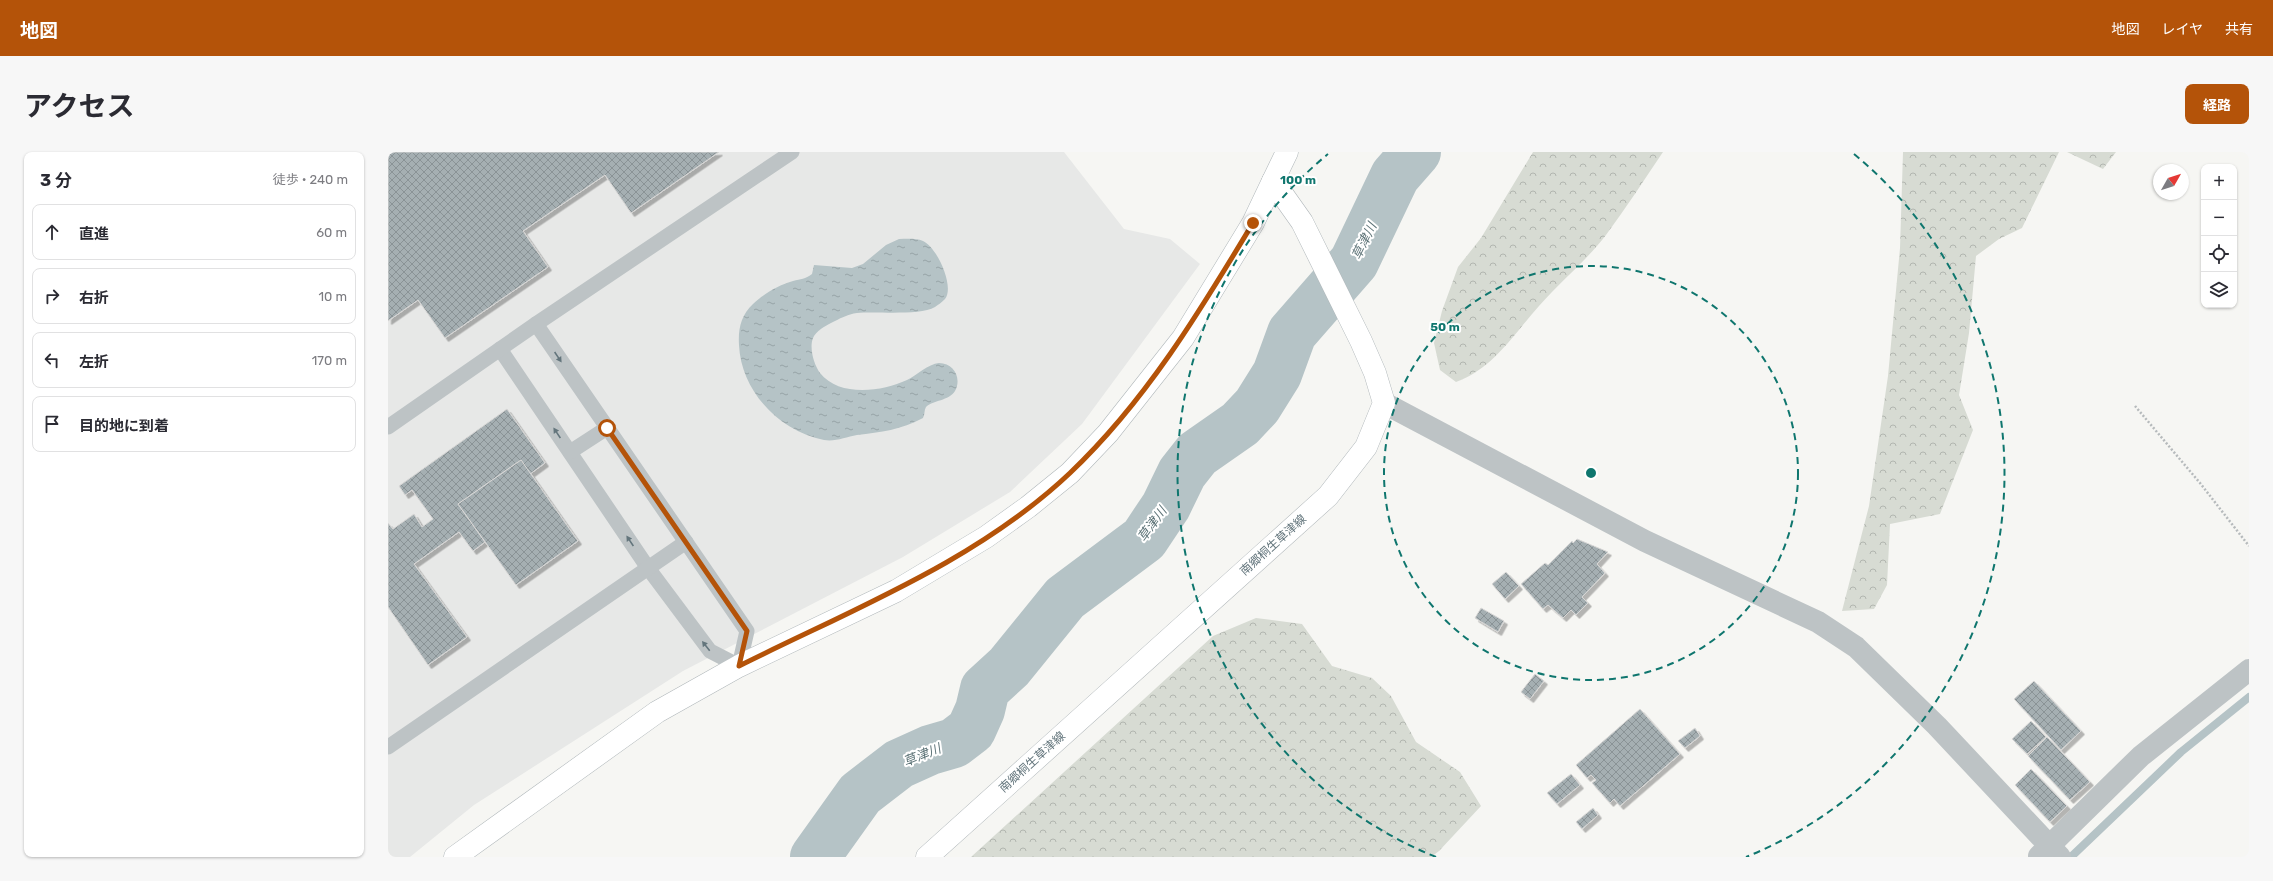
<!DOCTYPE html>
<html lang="ja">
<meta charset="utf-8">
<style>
:root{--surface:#fff;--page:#f7f7f7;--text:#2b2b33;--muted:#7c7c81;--line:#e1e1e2;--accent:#b45309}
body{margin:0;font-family:Rubik,"Noto Sans JP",sans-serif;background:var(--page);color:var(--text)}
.controls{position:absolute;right:12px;top:12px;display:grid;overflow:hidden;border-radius:8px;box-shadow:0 1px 3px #0004}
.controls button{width:36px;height:36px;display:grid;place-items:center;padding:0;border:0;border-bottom:1px solid var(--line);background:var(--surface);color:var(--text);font:20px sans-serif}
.compass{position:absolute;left:1765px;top:12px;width:36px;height:36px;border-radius:50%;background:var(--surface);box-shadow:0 1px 3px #0004;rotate:51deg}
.stop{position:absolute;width:12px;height:12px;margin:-9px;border:3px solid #b45309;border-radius:50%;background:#fff}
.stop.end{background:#b45309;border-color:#fff;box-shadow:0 1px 4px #0008}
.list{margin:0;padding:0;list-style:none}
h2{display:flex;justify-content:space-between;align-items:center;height:52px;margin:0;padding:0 16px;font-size:17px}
h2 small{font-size:13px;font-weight:400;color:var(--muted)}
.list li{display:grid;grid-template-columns:26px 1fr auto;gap:12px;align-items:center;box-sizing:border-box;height:56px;margin:0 8px 8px;padding:0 8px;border:1px solid var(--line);border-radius:8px}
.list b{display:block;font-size:15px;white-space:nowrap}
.list em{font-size:13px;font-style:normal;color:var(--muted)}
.icon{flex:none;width:22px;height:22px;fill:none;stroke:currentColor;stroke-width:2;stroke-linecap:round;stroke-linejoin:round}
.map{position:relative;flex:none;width:1861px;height:705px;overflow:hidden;border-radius:8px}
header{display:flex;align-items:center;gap:24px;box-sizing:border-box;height:56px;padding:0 20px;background:var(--accent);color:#fff}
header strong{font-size:19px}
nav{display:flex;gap:22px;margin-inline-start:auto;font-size:14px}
.intro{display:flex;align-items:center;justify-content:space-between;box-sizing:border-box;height:96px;padding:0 24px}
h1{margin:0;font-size:28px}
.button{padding:10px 18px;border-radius:8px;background:var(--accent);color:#fff;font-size:14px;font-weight:700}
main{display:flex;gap:24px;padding:0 24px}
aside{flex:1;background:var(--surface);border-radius:8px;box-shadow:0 1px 3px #0004}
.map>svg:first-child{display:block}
</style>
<header>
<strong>地図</strong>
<nav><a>地図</a><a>レイヤ</a><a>共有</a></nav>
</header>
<div class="intro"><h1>アクセス</h1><a class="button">経路</a></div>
<main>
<aside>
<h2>3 分<small>徒歩 · 240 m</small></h2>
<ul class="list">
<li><svg class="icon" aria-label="ahead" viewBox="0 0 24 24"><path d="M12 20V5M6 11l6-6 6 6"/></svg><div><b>直進</b></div><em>60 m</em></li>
<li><svg class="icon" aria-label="right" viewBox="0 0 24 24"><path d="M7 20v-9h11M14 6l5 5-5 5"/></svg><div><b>右折</b></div><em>10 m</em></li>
<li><svg class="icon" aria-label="left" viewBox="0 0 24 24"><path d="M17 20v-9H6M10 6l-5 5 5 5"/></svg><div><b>左折</b></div><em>170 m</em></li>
<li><svg class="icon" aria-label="arrive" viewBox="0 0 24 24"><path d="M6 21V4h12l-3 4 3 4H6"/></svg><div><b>目的地に到着</b></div></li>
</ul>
</aside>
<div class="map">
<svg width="1861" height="705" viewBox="0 0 1861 705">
<defs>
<pattern id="forest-crowns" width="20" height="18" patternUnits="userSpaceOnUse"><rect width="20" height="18" fill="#d7dbd3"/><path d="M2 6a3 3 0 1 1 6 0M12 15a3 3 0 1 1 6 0" fill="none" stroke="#b2b6b0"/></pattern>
<pattern id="water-ripples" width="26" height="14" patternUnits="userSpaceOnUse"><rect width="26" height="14" fill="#b5c3c6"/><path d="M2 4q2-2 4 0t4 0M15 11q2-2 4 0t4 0" fill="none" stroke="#97a3a6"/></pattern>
<pattern id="building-cross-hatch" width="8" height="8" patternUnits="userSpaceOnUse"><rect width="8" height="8" fill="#a5afb2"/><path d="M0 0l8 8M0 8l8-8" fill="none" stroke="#8a9396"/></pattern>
<filter id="shadow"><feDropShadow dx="3.5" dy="3.5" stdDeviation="0" flood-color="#0004"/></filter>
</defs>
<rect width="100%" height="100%" fill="#f6f6f3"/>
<path fill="#e7e8e7" d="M0 0H676L736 77 782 87 812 112 694 272 622 340 515 405 295 519 86 653 22 705H0Z"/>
<g fill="url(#forest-crowns)">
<path d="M1145 0H1275C1256 28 1238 56 1218 83 1198 109 1173 129 1151 154 1126 182 1105 217 1068 230L1052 218 1046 191 1054 159 1070 115 1093 86Z"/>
<path d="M1515 0H1671L1634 76 1611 87 1588 104 1581 181 1571 243 1585 278 1552 362 1502 372 1499 433 1486 457 1454 459 1481 354 1500 224 1512 96Z"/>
<path d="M1679 0H1728L1715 17Z"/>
<path d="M868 466 914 472 944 514 984 526 1003 544 1028 590 1072 620 1093 654 1051 699 1043 705H583L825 484Z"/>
</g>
<path fill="url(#water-ripples)" d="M511 87C519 87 528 86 535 89 549 95 567 135 557 147 554 150 550 153 547 155 531 164 488 159 469 161 460 162 451 167 443 171 437 174 428 179 425 186 421 196 426 213 432 221 451 245 493 240 519 228 529 223 540 212 551 211 566 211 574 226 567 239 561 249 545 248 538 255 536 258 537 262 535 266 513 278 493 280 469 283 458 285 447 290 436 288 391 279 353 239 351 193 350 177 353 163 365 152 375 142 391 133 405 129 413 127 417 127 424 122L426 113 464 116 475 112 498 93Z"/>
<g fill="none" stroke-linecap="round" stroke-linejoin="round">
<path stroke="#b5c3c6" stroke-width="8" d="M1683 705 1793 600 1861 545"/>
<path stroke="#b5c3c6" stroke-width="50" d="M427 705 472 642 511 612 542 598 566 591 583 578 592 558 597 537 621 515 677 446 756 387 778 354 794 321 809 302 852 272 869 254 889 222 904 181 966 110 1007 24 1028 0"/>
</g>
<g fill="url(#building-cross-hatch)" stroke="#d8d7d6" filter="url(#shadow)">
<path d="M0 0H331L243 61 217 23 135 79 160 115 57 186 30 148 0 169Z"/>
<path d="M119 257 157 311 142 322 133 308 70 352 97 390 85 399 71 380 26 412 79 485 40 513 0 455V371L5 377 26 362 34 375 45 367 24 338 17 343 11 334Z"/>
<path d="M133 308 190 389 128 433 70 352Z"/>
<path d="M1189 387 1220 400 1209 412 1217 421 1194 445 1200 451 1188 463 1183 458 1175 466 1160 453 1155 457 1133 432 1157 411 1160 413 1184 389 1185 391Z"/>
<path d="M1118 420 1131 434 1117 447 1104 432Z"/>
<path d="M1093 456 1116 469 1110 480 1087 466Z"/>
<path d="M1147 522 1156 529 1142 547 1133 540Z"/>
<path d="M1646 529 1693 579 1673 598 1626 547Z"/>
<path d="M1252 557 1292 602 1232 654 1226 647 1222 651 1204 631 1208 628 1203 623 1199 626 1188 613Z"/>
<path d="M1643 569 1658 585 1639 602 1624 587Z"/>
<path d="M1307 576 1312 584 1297 596 1290 589Z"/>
<path d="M1659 585 1702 630 1682 648 1640 604Z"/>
<path d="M1643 617 1679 654 1662 670 1627 633Z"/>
<path d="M1183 622 1192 633 1169 652 1159 641Z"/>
<path d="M1205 656 1210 663 1194 677 1188 670Z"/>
</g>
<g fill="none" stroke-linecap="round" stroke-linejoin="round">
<defs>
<g id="secondary">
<path d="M67 705 269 560 351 514 508 439 598 385 640 355 682 321 720 281 795 186 865 71 885 29"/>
<path d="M539 705 940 344 978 295 996 251 987 221 973 189 914 70 885 29 899 0"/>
</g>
</defs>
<use href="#secondary" stroke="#b0b7ba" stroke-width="23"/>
<path stroke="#b6babc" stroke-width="2.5" stroke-dasharray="2 2" stroke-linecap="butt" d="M1747 254 1812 331 1861 394"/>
<g stroke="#bdc3c5" stroke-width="15">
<path d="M112 197 260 416 322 499 351 514 359 479 148 172"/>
<path d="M0 275 148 172 404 0"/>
<path d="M182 300 219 276"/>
<path d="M0 595 298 390"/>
</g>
<g stroke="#bdc3c5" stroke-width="22">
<path d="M996 251 1257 389 1430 470 1468 495 1549 574 1672 705"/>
<path d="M1651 704 1753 604 1861 518"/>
</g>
<use href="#secondary" stroke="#fff" stroke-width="22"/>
</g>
<defs><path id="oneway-solid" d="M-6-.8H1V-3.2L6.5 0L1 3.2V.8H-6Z"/></defs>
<g fill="#63757c">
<use href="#oneway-solid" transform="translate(170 205) rotate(56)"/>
<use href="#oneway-solid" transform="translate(169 281) rotate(-124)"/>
<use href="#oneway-solid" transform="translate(242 389) rotate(-124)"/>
<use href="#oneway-solid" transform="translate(318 494) rotate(-128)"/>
</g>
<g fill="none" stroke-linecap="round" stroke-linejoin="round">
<path stroke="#b45309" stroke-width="5" d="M219 276 359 479 351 514C465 457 589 409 682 321 758 249 812 159 865 71"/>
</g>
<g fill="none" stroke="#0f766e" stroke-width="2" stroke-dasharray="7 5">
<circle cx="1203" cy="321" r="207"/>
<path d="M1048 705A414 414 0 0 1 940 2M1466 2A414 414 0 0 1 1358 705"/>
</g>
<g text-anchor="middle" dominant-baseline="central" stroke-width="4" stroke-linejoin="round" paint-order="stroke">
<g font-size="12" fill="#63757c" stroke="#fff">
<text transform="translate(885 393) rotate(-42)">南郷桐生草津線</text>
<text transform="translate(644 610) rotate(-42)">南郷桐生草津線</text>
</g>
<g font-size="13" font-style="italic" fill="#5e7478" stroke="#fff">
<text transform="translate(976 89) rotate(-64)">草津川</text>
<text transform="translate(764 372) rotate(-54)">草津川</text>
<text transform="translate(534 603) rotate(-22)">草津川</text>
</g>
</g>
<circle cx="1203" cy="321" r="6" fill="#0f766e" stroke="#fff" stroke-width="2"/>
<g font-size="12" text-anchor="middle" font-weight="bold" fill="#0f766e" stroke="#fff" stroke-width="4" stroke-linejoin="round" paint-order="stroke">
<text x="910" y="32">100 m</text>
<text x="1057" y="179">50 m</text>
</g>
</svg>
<div class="controls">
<button>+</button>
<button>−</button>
<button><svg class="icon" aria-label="locate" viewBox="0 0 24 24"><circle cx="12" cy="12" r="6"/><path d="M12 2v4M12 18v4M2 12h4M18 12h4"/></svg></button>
<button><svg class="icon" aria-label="layers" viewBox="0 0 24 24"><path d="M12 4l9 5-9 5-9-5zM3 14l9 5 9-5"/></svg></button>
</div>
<svg class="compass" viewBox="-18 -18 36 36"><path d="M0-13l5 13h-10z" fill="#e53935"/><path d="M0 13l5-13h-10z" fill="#7c7c81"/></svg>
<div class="stop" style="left:219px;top:276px"></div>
<div class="stop end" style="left:865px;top:71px"></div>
</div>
</main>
